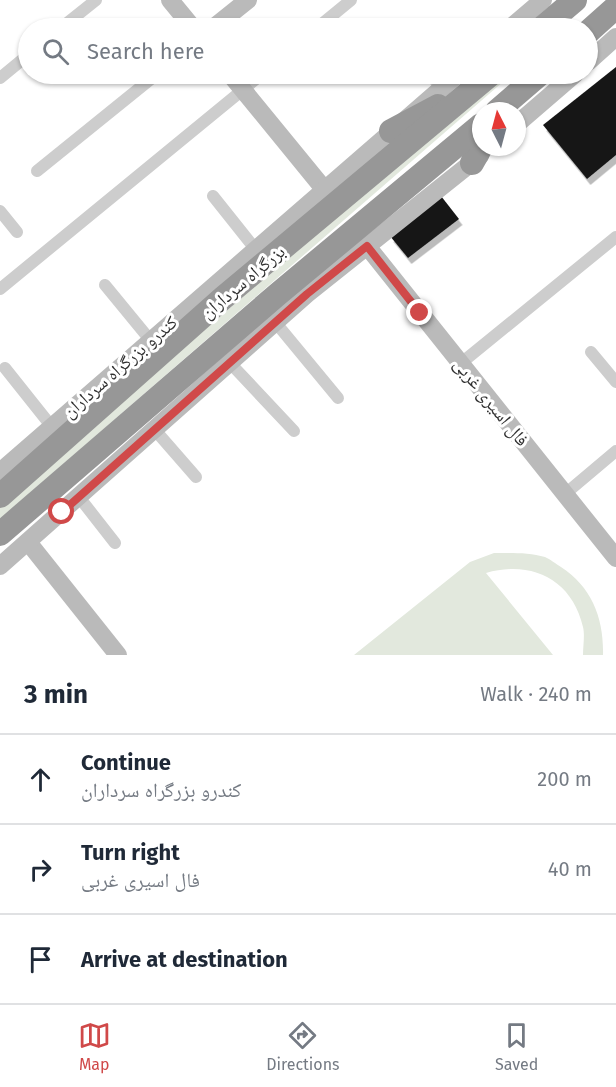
<!DOCTYPE html>
<meta charset="utf-8">
<style>
:root{--surface:#fff;--page:#f2f2f3;--text:#1f2937;--muted:#747a83;--line:#e0e1e3;--accent:#d04949}
body{margin:0;font-family:"Fira Sans","Noto Naskh Arabic",sans-serif;background:var(--page);color:var(--text)}
.compass{position:absolute;left:472px;top:102px;width:54px;height:54px;border-radius:50%;background:var(--surface);box-shadow:0 2px 4px #0004;rotate:354deg}
.stop{position:absolute;width:18px;height:18px;margin:-14px;border:4px solid #d04949;border-radius:50%;background:#fff}
.stop.end{background:#d04949;border-color:#fff;box-shadow:0 2px 6px #0008}
.list{margin:0;padding:0;list-style:none}
h2{display:flex;justify-content:space-between;align-items:center;height:78px;margin:0;padding:0 24px;font-size:26px}
h2 small{font-size:20px;font-weight:400;color:var(--muted)}
.list li{display:grid;grid-template-columns:39px 1fr auto;gap:18px;align-items:center;box-sizing:border-box;height:90px;padding:0 24px;border-top:2px solid var(--line)}
.list b{display:block;font-size:22px;white-space:nowrap}
.list p{margin:0;font-size:20px;white-space:nowrap;color:var(--muted)}
.list em{font-size:20px;font-style:normal;color:var(--muted)}
.icon{flex:none;width:33px;height:33px;fill:none;stroke:currentColor;stroke-width:2;stroke-linecap:round;stroke-linejoin:round}
.map{position:relative;flex:none;width:616px;height:655px;overflow:hidden}
.search{position:absolute;background:var(--surface);box-shadow:0 2px 4px #0004;left:18px;right:18px;top:18px;height:66px;display:flex;align-items:center;gap:15px;box-sizing:border-box;padding:0 21px;border-radius:33px;color:var(--muted);font-size:22px}
.sheet{height:348px;background:var(--surface)}
nav{display:flex;justify-content:space-around;align-items:center;box-sizing:border-box;height:84px;border-top:2px solid var(--line);background:var(--surface);font-size:16px;color:var(--muted)}
nav a{display:grid;justify-items:center;gap:3px}
nav .on{color:var(--accent)}
.map>svg:first-child{display:block}
</style>
<div class="map">
<svg width="616" height="655" viewBox="0 0 616 655">
<defs>
<filter id="shadow"><feDropShadow dx="3.5" dy="6" stdDeviation="0" flood-color="#0004"/></filter>
</defs>
<rect width="100%" height="100%" fill="#fff"/>
<g fill="#e2e8dd">
<path d="M500 74H512L0 519V507Z"/>
<path d="M494 553C510 553 529 552 545 557 550 559 556 564 561 567 592 587 604 619 603 655H583C583 646 585 635 583 627 572 579 531 560 486 573L553 655H354L470 562Z"/>
</g>
<g fill="#171717" filter="url(#shadow)">
<path d="M616 67V155L587 179 543 125Z"/>
<path d="M441 196 459 219 408 258 390 236Z"/>
</g>
<g fill="none" stroke-linecap="round" stroke-linejoin="round">
<g stroke="#cdcdcd" stroke-width="12">
<path d="M61 28 96 0"/>
<path d="M317 28 351 0"/>
<path d="M430 74 441 88"/>
<path d="M0 78 28 55"/>
<path d="M37 171 157 74"/>
<path d="M213 196 256 250"/>
<path d="M0 211 17 232"/>
<path d="M105 285 151 341"/>
<path d="M0 289 262 74"/>
<path d="M276 323 338 398"/>
<path d="M591 352 616 382"/>
<path d="M231 364 294 431"/>
<path d="M460 364 616 237"/>
<path d="M5 368 52 427"/>
<path d="M155 430 196 477"/>
<path d="M565 494 616 451"/>
<path d="M79 497 115 543"/>
</g>
<g stroke="#bababa" stroke-width="18">
<path d="M170 0 193 28"/>
<path d="M213 28 248 0"/>
<path d="M510 28 543 0"/>
<path d="M588 62 616 37"/>
<path d="M230 74 324 189"/>
<path d="M517 124 575 74"/>
<path d="M367 246 616 558"/>
<path d="M0 472 458 74"/>
<path d="M28 542 118 655"/>
<path d="M0 566 307 294 480 156"/>
</g>
<g stroke="#979797" stroke-width="24">
<path d="M542 28 575 0"/>
<path d="M588 32 616 7"/>
<path d="M497 111 540 74"/>
<path d="M391 131 438 106"/>
<path d="M472 163 481 147"/>
<path d="M0 496 223 298 491 74"/>
<path d="M0 534 278 294 481 125"/>
</g>
</g>
<g fill="none" stroke-linecap="round" stroke-linejoin="round">
<path stroke="#d04949" stroke-width="8" d="M62 512 307 294 367 246 420 313"/>
</g>
<g text-anchor="middle" dominant-baseline="central" stroke-width="6" stroke-linejoin="round" paint-order="stroke">
<g font-size="18" fill="#303030" stroke="#fff">
<text transform="translate(243 282) rotate(-40)">بزرگراه سرداران</text>
<text transform="translate(120 367) rotate(-41)">کندرو بزرگراه سرداران</text>
<text transform="translate(491 402) rotate(51)">فال اسیری غربی</text>
</g>
</g>
</svg>
<svg class="compass" viewBox="-18 -18 36 36"><path d="M0-13l5 13h-10z" fill="#e53935"/><path d="M0 13l5-13h-10z" fill="#747a83"/></svg>
<div class="stop" style="left:62px;top:512px"></div>
<div class="stop end" style="left:420px;top:313px"></div>
<div class="search"><svg class="icon" aria-label="search" viewBox="0 0 24 24"><circle cx="10" cy="10" r="6"/><path d="M15 15l6 6"/></svg>Search here</div>
</div>
<section class="sheet">
<h2>3 min<small>Walk · 240 m</small></h2>
<ul class="list">
<li><svg class="icon" aria-label="ahead" viewBox="0 0 24 24"><path d="M12 20V5M6 11l6-6 6 6"/></svg><div><b>Continue</b><p>کندرو بزرگراه سرداران</p></div><em>200 m</em></li>
<li><svg class="icon" aria-label="right" viewBox="0 0 24 24"><path d="M7 20v-9h11M14 6l5 5-5 5"/></svg><div><b>Turn right</b><p>فال اسیری غربی</p></div><em>40 m</em></li>
<li><svg class="icon" aria-label="arrive" viewBox="0 0 24 24"><path d="M6 21V4h12l-3 4 3 4H6"/></svg><div><b>Arrive at destination</b></div></li>
</ul>
</section>
<nav>
<a class="on"><svg class="icon" aria-label="map" viewBox="0 0 24 24"><path d="M3 6l6-2 6 2 6-2v14l-6 2-6-2-6 2zM9 4v14M15 6v14"/></svg>Map</a>
<a><svg class="icon" aria-label="directions" viewBox="0 0 24 24"><path d="M12 3l9 9-9 9-9-9zM9 14v-3h6M13 9l2 2-2 2"/></svg>Directions</a>
<a><svg class="icon" aria-label="saved" viewBox="0 0 24 24"><path d="M7 4h10v16l-5-4-5 4z"/></svg>Saved</a>
</nav>
